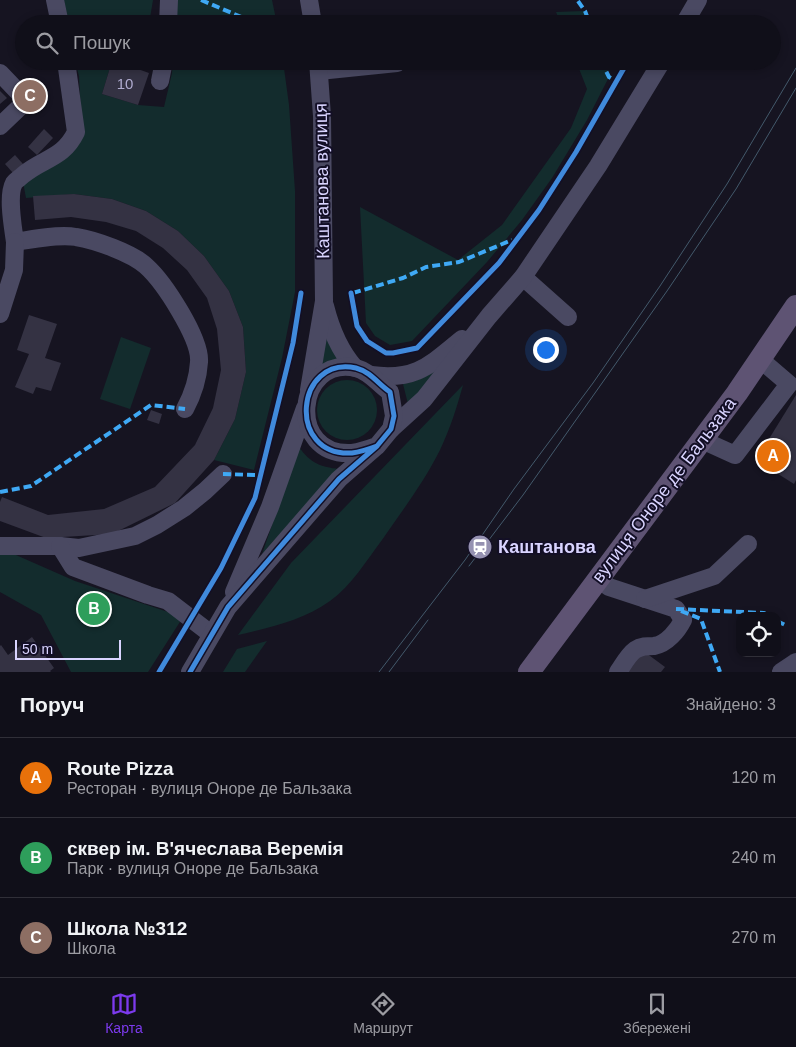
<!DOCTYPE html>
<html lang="uk">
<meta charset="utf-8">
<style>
:root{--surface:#100f19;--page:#191822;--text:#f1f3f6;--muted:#9c9ca2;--line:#302f38;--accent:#7c3aed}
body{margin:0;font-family:Helvetica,sans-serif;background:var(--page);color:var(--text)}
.controls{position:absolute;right:15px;bottom:15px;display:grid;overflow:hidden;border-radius:10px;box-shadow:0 2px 8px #0003}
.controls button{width:45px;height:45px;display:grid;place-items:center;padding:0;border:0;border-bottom:1px solid var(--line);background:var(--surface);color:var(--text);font:25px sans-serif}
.scale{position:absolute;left:15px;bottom:12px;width:106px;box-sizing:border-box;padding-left:5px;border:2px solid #d9d4ff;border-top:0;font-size:14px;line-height:18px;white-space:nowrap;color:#d9d4ff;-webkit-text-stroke:4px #130f26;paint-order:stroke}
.you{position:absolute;left:545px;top:349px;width:18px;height:18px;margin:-12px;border:4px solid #fff;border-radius:50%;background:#1a73e8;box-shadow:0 0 0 8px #1a73e833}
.badge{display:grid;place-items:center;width:32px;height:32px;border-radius:50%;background:var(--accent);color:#fff;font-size:16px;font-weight:700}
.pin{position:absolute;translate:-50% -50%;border:2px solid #fff;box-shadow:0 1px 5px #0006}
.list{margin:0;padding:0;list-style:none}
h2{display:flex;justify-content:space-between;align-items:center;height:65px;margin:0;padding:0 20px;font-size:21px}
h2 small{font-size:16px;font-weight:400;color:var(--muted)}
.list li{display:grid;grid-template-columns:32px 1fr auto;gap:15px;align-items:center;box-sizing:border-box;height:80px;padding:0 20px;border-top:1px solid var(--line)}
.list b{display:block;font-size:19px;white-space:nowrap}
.list p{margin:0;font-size:16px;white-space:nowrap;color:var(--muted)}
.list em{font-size:16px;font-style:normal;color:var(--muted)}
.icon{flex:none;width:28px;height:28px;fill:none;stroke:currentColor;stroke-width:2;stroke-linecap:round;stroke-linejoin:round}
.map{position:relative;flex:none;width:796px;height:672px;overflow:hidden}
.search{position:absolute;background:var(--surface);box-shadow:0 2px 8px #0003;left:15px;right:15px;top:15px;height:55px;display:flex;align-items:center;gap:12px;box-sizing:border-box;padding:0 18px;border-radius:28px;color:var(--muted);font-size:19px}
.sheet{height:305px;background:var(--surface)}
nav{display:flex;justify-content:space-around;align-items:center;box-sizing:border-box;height:70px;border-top:1px solid var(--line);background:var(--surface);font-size:14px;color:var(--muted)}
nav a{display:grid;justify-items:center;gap:2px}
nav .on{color:var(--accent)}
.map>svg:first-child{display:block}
</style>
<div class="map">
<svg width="796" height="672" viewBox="0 0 796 672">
<rect width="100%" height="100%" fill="#161421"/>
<g fill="#132c2d">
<path d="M64 0H153L149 24 123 17 121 24 101 17 98 24H67Z"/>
<path d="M177 0H272L277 24H175Z"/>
<path d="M585 11 591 24H561L556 12Z"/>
<path d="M75 61H112L102 94 138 105 164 107 172 73 173 61H283L289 105 295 191V292L282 358 254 470 214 460 235 419 246 372 243 327 229 291 204 256 178 231 146 211 112 199 74 194 26 198 23 182 82 137 79 76Z"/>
<path d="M576 61H606L609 77 587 120 552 178 522 220 487 262 412 341 390 345 375 336 366 323 360 207 458 260 502 225 571 128 587 89Z"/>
<path d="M325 331 338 360 319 369Z"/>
<path d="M121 337 151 348 130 409 100 399Z"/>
<path d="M450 358 409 408 403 384C422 381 436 370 450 358Z"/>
<circle cx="347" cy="410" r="30"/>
<path d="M463 385C457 407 450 429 440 450 424 482 402 511 382 540 366 561 352 585 330 601 304 620 269 628 238 635L291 563Z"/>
<path d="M299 447C310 463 321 467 339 469L262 554Z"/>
<path d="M0 548 75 581 183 617 148 672H71L41 615 0 592Z"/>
<path d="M267 641 245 672H223L237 649Z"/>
</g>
<g fill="#343243">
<path d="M100 17 120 23V24H98Z"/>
<path d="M123 17 143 23V24H120Z"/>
<path d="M112 61H137L135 68 149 73 138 105 102 94Z"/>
<path d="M0 91 7 98 0 104Z"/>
<path d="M44 129 53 138 37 155 28 147Z"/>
<path d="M15 155 23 164 13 173 5 164Z"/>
<path d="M74 194 112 199 146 211 178 231 204 256 229 291 243 327 246 372 235 419 214 460 175 503 112 534 46 538 0 521V502L2 497 48 515 104 509 155 487 195 445 213 408 221 370 217 329 207 298 187 270 163 248 136 231 106 222 71 217 35 220 33 196Z"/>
<path d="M29 315 57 324 45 358 61 363 51 391 36 387 33 394 15 387 29 354 17 350Z"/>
<path d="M796 395V480L794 484 756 460Z"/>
<path d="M151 410 162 414 159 424 147 420Z"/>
<path d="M32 637 54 668 50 671 51 672H0V646L1 645 8 655Z"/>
<path d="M642 650 665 667 661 672H625Z"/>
</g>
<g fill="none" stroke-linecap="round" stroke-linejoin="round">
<g stroke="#4a4962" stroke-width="18">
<path d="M55 0 60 24"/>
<path d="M309 0 313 24"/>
<path d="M168 24 169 0"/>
<path d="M684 24 698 0"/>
<path d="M66 61 76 132C63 159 43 158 23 175 20 178 16 180 14 183 7 196 13 227 15 242 32 239 60 234 76 237 95 240 132 253 146 266 164 282 201 339 199 362 198 379 193 394 185 409"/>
<path d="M319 71 397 63"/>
<path d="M0 73 22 96 23 104 0 126"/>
<path d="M160 81 164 61"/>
<path d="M523 277 568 317"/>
<path d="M325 306C331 330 339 350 355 368"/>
<path d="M0 314 14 270 15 242"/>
<path d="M371 375C416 381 430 365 462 339"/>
<path d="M309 390 324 301 322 116 318 61"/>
<path d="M391 429 424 399 489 316 523 277 598 166 662 61"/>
<path d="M702 440 735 455 789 384 761 360"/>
<path d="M0 546H60L79 548 135 536 157 525 184 508 205 491 223 474"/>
<path d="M60 546 73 567 148 595 168 601 211 634"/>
<path d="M598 579 609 587 676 609 683 620C678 630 667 644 654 646 647 646 641 646 635 650 628 655 623 665 618 672"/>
<path d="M234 592 270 507 305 408"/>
<path d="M645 599 714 576 748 544"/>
<path d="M190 672 228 607 339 479 377 446 391 429 394 416 390 392C378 384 371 372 356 368 295 355 286 457 352 453 360 452 369 449 377 446"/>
<path d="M781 672 796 662"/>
</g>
<path stroke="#5e5373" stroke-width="22" d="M529 672 737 393 796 306"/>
<g stroke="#43596b" stroke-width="1">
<path d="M469 566 523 495 667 291 736 189 796 88"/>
<path d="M379 672 465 560 514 489 593 383 660 286 727 184 796 68"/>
<path d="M389 672 428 620"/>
</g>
<g stroke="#3fa9f5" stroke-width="4" stroke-dasharray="8 4" stroke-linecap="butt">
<path d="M201 0 258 24"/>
<path d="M578 1 585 11 590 24"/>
<path d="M601 61 609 77 614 80"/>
<path d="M353 293 403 278 426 267 459 262 512 240"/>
<path d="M223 474 255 475"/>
<path d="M0 492 31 486 151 405 185 409"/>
<path d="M676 609 764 613 769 616"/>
<path d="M681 611 701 619 720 672"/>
<path d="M777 621 785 625"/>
</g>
<defs>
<g id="cycleway">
<path d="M351 293 357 326 367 341 386 353H393L417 348 499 263 539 210 576 152 628 61"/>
<path d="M159 672 221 568 255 498 293 343 301 293"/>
<path d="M190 672 228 607 339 479 377 446 391 429 394 416 390 392C378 384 371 372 356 368 295 355 286 457 352 453 360 452 369 449 377 446"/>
</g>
</defs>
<use href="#cycleway" stroke="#130f26" stroke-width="8"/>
<use href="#cycleway" stroke="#408adc" stroke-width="5"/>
</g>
<defs>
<symbol id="station-disc" viewBox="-11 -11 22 22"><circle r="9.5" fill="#9591b1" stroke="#130f26"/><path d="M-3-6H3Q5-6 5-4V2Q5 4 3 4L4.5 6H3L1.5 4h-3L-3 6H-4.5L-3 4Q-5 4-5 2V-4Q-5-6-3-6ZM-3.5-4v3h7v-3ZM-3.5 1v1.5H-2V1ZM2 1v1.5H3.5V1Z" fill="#fff"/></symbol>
</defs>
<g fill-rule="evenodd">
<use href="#station-disc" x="466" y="533" width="28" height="28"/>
</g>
<g text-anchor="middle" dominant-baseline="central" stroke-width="4" stroke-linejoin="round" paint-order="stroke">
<g font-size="15" fill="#b0acd0">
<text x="125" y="83">10</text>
</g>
<g font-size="18" fill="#d9d4ff" stroke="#130f26">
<text transform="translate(322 181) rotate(-91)">Каштанова вулиця</text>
<text transform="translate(664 490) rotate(-53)">вулиця Оноре де Бальзака</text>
</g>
<g font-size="18" font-weight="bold" fill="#d9d4ff" stroke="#130f26" text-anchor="start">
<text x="498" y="547">Каштанова</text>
</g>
</g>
</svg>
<div class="controls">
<button><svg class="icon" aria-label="locate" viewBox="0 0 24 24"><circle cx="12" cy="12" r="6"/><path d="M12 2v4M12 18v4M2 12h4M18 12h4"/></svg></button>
</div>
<div class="scale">50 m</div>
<div class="you"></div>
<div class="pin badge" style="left:773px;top:456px;background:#e8710a">A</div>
<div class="pin badge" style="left:94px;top:609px;background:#2e9e5b">B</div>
<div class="pin badge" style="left:30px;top:96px;background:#8d6e63">C</div>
<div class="search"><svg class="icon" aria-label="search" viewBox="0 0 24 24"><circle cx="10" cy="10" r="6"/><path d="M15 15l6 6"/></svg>Пошук</div>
</div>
<section class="sheet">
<h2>Поруч<small>Знайдено: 3</small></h2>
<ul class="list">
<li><span class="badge" style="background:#e8710a">A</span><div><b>Route Pizza</b><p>Ресторан · вулиця Оноре де Бальзака</p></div><em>120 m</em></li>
<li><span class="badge" style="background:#2e9e5b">B</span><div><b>сквер ім. В'ячеслава Веремія</b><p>Парк · вулиця Оноре де Бальзака</p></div><em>240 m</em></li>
<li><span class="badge" style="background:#8d6e63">C</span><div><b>Школа №312</b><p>Школа</p></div><em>270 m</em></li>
</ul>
</section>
<nav>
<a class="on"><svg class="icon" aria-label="map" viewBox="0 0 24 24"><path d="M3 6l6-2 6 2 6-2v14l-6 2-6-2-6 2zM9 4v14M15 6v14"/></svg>Карта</a>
<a><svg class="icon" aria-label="directions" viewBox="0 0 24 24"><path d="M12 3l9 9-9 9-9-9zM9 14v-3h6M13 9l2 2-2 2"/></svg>Маршрут</a>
<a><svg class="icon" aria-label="saved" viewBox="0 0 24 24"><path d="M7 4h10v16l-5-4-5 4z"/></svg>Збережені</a>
</nav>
